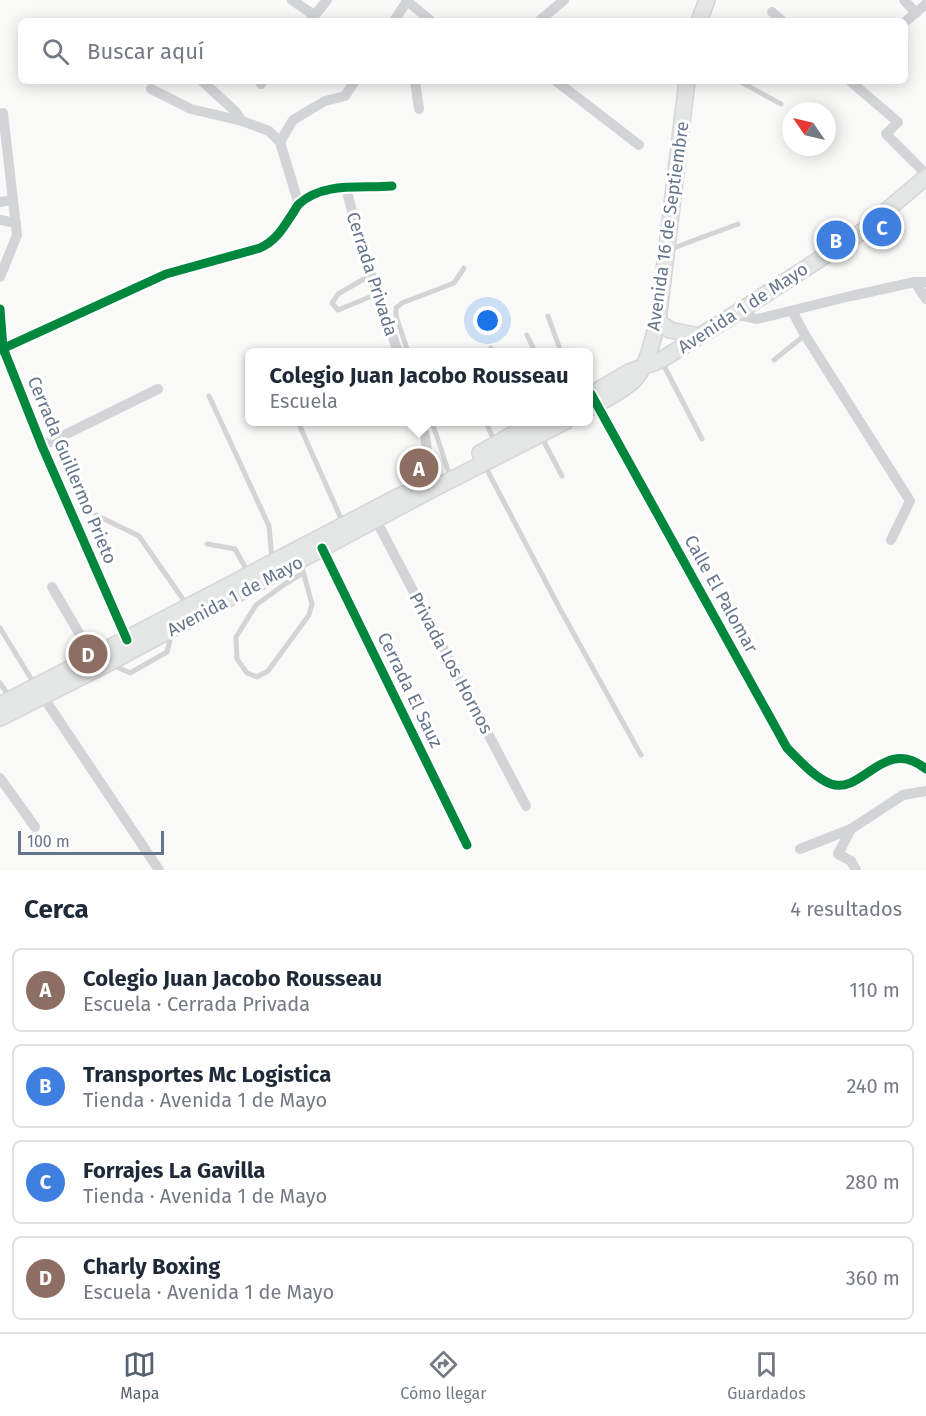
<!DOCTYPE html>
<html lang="es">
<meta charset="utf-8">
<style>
:root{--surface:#fff;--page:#f6f6f7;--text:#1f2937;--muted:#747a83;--line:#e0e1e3;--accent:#56606e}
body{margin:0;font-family:"Fira Sans",sans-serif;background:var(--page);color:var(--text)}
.compass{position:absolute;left:782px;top:102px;width:54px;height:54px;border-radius:50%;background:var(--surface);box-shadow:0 3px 15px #0003;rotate:304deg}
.scale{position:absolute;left:18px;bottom:15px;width:146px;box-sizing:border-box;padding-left:6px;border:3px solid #66758b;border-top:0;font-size:16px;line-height:21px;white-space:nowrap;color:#66758b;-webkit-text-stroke:4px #fff;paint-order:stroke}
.you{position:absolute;left:488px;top:321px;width:21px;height:21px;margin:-15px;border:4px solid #fff;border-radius:50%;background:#1a73e8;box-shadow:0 0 0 9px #1a73e833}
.badge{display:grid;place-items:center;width:39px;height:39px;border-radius:50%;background:var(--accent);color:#fff;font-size:20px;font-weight:700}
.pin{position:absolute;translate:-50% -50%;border:3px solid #fff;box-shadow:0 2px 6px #0006}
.popup{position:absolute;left:245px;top:348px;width:348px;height:78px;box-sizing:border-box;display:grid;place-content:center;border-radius:9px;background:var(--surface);filter:drop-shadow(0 2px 4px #0005);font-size:20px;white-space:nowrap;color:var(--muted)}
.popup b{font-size:22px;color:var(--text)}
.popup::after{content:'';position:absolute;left:50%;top:100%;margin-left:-12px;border:12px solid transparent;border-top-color:var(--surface)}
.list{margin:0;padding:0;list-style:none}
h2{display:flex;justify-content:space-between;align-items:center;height:78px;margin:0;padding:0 24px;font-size:26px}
h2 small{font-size:20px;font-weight:400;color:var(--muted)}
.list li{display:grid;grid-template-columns:39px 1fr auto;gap:18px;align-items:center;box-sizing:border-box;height:84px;margin:0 12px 12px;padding:0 12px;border:2px solid var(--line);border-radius:9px}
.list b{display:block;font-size:22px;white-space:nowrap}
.list p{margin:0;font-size:20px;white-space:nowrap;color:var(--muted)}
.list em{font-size:20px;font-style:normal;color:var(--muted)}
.icon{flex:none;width:33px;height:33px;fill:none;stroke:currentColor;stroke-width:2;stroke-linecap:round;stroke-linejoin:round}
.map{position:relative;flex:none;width:926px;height:870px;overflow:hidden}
.search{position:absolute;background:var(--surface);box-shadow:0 3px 15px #0003;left:18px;right:18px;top:18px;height:66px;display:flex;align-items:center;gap:15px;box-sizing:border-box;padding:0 21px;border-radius:9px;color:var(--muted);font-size:22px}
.sheet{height:462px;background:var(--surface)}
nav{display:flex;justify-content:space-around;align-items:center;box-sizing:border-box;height:84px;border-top:2px solid var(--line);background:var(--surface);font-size:16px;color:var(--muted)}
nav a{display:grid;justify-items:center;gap:3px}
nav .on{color:var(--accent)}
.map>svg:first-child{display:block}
</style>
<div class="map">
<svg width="926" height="870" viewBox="0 0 926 870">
<rect width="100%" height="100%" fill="#f9f9f8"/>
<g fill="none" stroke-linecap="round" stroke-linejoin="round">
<defs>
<g id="secondary">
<path d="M699 21 707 0"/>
<path d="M658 321 670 330 699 336"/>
<path d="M588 396 629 372 661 360 735 314 860 233 926 177"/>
<path d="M588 409C603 401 621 392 633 381 648 367 652 340 658 321L687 81"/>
<path d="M480 453 534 422"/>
<path d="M0 705 403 494"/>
<path d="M0 718 109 663 431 490 565 422"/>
</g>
</defs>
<use href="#secondary" stroke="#d4d6d8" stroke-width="18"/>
<g stroke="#d3d4d5" stroke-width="5">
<path d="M739 81 781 104"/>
<path d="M668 250 738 224"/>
<path d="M371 275 338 294 332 303 338 310 377 294"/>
<path d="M548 316 561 352"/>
<path d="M527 335 535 352"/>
<path d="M491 348 492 352"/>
<path d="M408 352 396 316V308L402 303 454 283 464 268"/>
<path d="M774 360 805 335"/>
<path d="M662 362 702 439"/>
<path d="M209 396 269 526 272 559"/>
<path d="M298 422 343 523"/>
<path d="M432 422 448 470"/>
<path d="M486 422 495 443"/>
<path d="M541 436 562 476"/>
<path d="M484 464 560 609 641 755"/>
<path d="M96 515 139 536 187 605"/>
<path d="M207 544 235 549 249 574"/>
<path d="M301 564 312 604 309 615 268 671 257 677 247 673 237 659 236 637 256 605 285 584 303 573"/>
<path d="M0 628 35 685"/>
<path d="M113 665 130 673 167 652 172 633"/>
<path d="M0 683 10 698"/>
</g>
<g stroke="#d3d4d5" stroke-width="10">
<path d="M292 0 314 15"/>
<path d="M406 0 431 21"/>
<path d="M904 0 916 13"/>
<path d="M772 12 782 21"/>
<path d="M310 21 327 0"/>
<path d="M394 21 407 1"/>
<path d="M539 21 564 0"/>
<path d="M905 22 926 4"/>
<path d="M202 81 235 111 242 121"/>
<path d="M415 81 419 109"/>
<path d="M556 81 639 145"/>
<path d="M850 81 898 122 886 134 926 174"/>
<path d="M261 84 263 81"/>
<path d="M151 89 191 109 242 121 269 131 280 142 299 205"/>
<path d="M280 142 293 120 325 101 345 96 355 81"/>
<path d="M348 196 362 249 398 352"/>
<path d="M0 202 13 200"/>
<path d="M0 220 16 223"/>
<path d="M0 277 17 235 3 113"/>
<path d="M915 282 926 299"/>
<path d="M0 309 3 348 42 446 127 640"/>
<path d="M792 311 805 335 910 501 891 540"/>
<path d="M735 314 757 319 851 296 915 282H926"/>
<path d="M0 350 166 274 260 248C275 241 282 230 291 216 294 212 296 207 299 204 324 181 362 189 392 186"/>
<path d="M594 399 787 748C799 760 815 778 831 784 863 795 884 735 926 769"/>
<path d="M421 422C428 442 428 460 427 481"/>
<path d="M42 446 158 389"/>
<path d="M376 520 526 806"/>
<path d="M322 548 467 845"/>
<path d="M52 587 93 657"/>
<path d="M40 692 159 870"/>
<path d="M0 778 35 827"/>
<path d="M851 829 838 854 851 861 856 870"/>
<path d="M800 849 851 829 903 795 926 791"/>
</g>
<use href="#secondary" stroke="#e4e5e5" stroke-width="15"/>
<defs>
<g id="cycleway">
<path d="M0 309 3 348 42 446 127 640"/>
<path d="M0 350 166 274 260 248C275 241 282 230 291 216 294 212 296 207 299 204 324 181 362 189 392 186"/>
<path d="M591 394 787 748C799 760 815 778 831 784 863 795 884 735 926 769"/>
<path d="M322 548 467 845"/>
</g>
</defs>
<use href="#cycleway" stroke="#fff" stroke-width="13"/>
<use href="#cycleway" stroke="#00873e" stroke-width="9"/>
</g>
<g text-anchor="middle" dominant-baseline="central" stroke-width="6" stroke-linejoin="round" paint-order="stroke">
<g font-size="18" fill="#66758b" stroke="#fff">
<text transform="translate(668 226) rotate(-82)">Avenida 16 de Septiembre</text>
<text transform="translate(372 274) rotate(72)">Cerrada Privada</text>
<text transform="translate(743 308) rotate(-33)">Avenida 1 de Mayo</text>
<text transform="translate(72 470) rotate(67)">Cerrada Guillermo Prieto</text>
<text transform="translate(721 594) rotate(61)">Calle El Palomar</text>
<text transform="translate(235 596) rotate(-28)">Avenida 1 de Mayo</text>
<text transform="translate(451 663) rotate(62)">Privada Los Hornos</text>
<text transform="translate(410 690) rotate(64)">Cerrada El Sauz</text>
</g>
</g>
</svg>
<svg class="compass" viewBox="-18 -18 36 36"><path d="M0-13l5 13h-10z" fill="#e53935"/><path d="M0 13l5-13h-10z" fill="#747a83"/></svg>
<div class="scale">100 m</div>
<div class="you"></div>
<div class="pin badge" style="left:419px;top:468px;background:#8d6e63">A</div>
<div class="popup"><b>Colegio Juan Jacobo Rousseau</b>Escuela</div>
<div class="pin badge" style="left:836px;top:240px;background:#3f7fe0">B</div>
<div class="pin badge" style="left:882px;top:227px;background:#3f7fe0">C</div>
<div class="pin badge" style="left:88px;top:654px;background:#8d6e63">D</div>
<div class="search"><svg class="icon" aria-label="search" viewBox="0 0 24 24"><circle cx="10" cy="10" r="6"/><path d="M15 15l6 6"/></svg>Buscar aquí</div>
</div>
<section class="sheet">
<h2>Cerca<small>4 resultados</small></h2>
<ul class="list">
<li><span class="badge" style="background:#8d6e63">A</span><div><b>Colegio Juan Jacobo Rousseau</b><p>Escuela · Cerrada Privada</p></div><em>110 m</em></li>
<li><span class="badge" style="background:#3f7fe0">B</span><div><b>Transportes Mc Logistica</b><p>Tienda · Avenida 1 de Mayo</p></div><em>240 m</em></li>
<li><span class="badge" style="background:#3f7fe0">C</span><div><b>Forrajes La Gavilla</b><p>Tienda · Avenida 1 de Mayo</p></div><em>280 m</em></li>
<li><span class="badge" style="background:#8d6e63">D</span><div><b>Charly Boxing</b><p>Escuela · Avenida 1 de Mayo</p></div><em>360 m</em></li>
</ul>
</section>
<nav>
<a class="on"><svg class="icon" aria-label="map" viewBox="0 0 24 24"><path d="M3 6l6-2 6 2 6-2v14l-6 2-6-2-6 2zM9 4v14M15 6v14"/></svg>Mapa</a>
<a><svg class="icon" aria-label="directions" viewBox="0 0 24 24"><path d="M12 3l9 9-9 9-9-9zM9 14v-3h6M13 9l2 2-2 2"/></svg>Cómo llegar</a>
<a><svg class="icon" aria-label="saved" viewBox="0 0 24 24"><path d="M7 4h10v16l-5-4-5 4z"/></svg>Guardados</a>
</nav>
